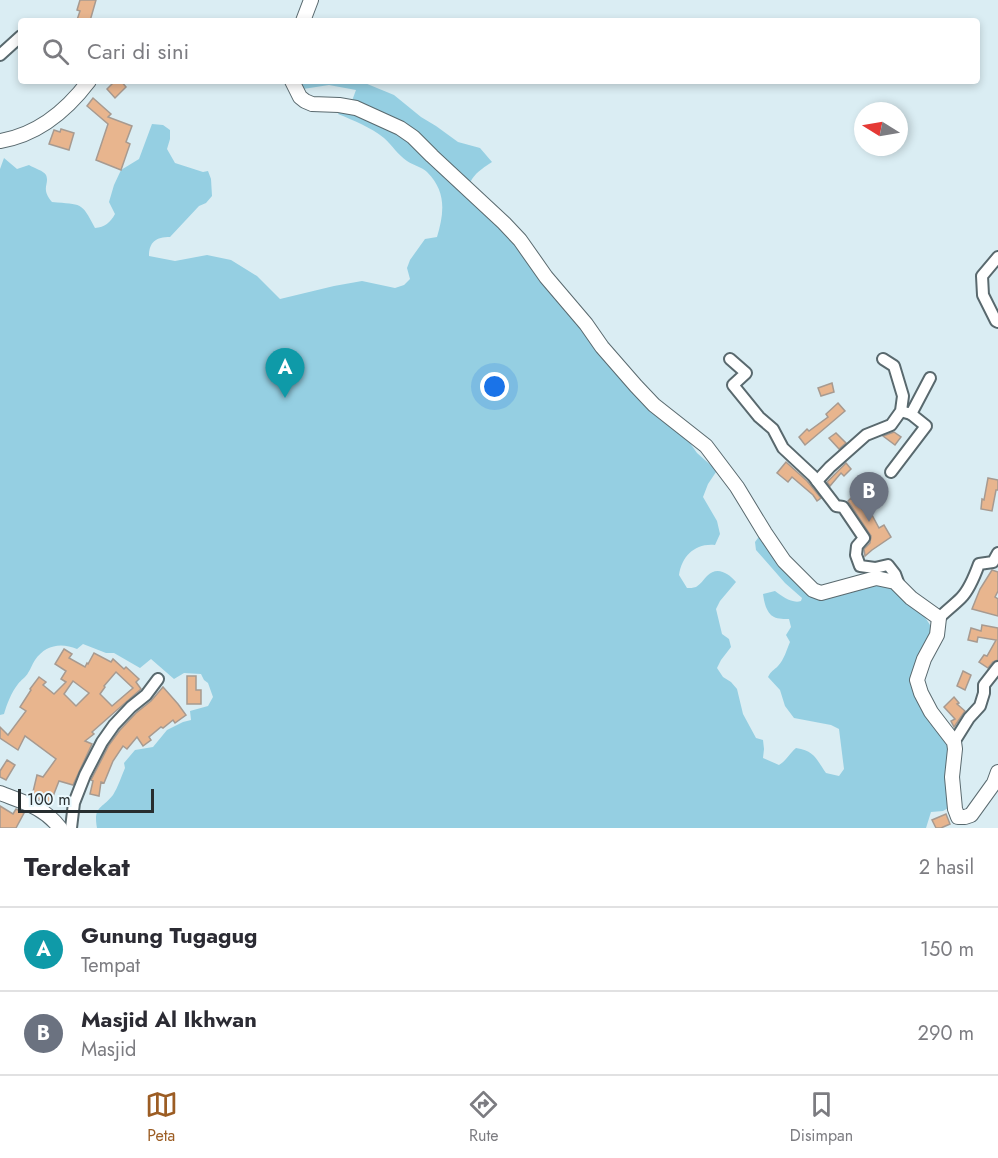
<!DOCTYPE html>
<html lang="id">
<style>
:root{--surface:#fff;--page:#f2f2f3;--text:#2b2b33;--muted:#7c7c81;--line:#e1e1e2;--accent:#9c5d24}
body{margin:0;font-family:Jost,sans-serif;background:var(--page);color:var(--text)}
.compass{position:absolute;left:854px;top:102px;width:54px;height:54px;border-radius:50%;background:var(--surface);box-shadow:0 3px 9px #0003;rotate:281deg}
.scale{position:absolute;left:18px;bottom:15px;width:136px;box-sizing:border-box;padding-left:6px;border:3px solid #272e30;border-top:0;font-size:16px;line-height:21px;white-space:nowrap;color:#272e30;-webkit-text-stroke:4px #eaf9fe;paint-order:stroke}
.you{position:absolute;left:495px;top:387px;width:21px;height:21px;margin:-15px;border:4px solid #fff;border-radius:50%;background:#1a73e8;box-shadow:0 0 0 9px #1a73e833}
.badge{display:grid;place-items:center;width:39px;height:39px;border-radius:50%;background:var(--accent);color:#fff;font-size:20px;font-weight:700}
.pin{position:absolute;translate:-50% -50px;filter:drop-shadow(0 2px 3px #0008)}
.pin::after{content:'';position:absolute;top:32px;width:21px;height:18px;background:inherit;clip-path:polygon(0 0,100% 0,50% 100%)}
.list{margin:0;padding:0;list-style:none}
h2{display:flex;justify-content:space-between;align-items:center;height:78px;margin:0;padding:0 24px;font-size:26px}
h2 small{font-size:20px;font-weight:400;color:var(--muted)}
.list li{display:grid;grid-template-columns:39px 1fr auto;gap:18px;align-items:center;box-sizing:border-box;height:84px;padding:0 24px;border-top:2px solid var(--line)}
.list b{display:block;font-size:22px;white-space:nowrap}
.list p{margin:0;font-size:20px;white-space:nowrap;color:var(--muted)}
.list em{font-size:20px;font-style:normal;color:var(--muted)}
.icon{flex:none;width:33px;height:33px;fill:none;stroke:currentColor;stroke-width:2;stroke-linecap:round;stroke-linejoin:round}
.map{position:relative;flex:none;width:998px;height:828px;overflow:hidden}
.search{position:absolute;background:var(--surface);box-shadow:0 3px 9px #0003;left:18px;right:18px;top:18px;height:66px;display:flex;align-items:center;gap:15px;box-sizing:border-box;padding:0 21px;border-radius:6px;color:var(--muted);font-size:22px}
.sheet{height:246px;background:var(--surface)}
nav{display:flex;justify-content:space-around;align-items:center;box-sizing:border-box;height:84px;border-top:2px solid var(--line);background:var(--surface);font-size:16px;color:var(--muted)}
nav a{display:grid;justify-items:center;gap:3px}
nav .on{color:var(--accent)}
.map>svg:first-child{display:block}
</style>
<div class="map">
<svg width="998" height="828" viewBox="0 0 998 828">
<rect width="100%" height="100%" fill="#daedf3"/>
<path fill="#95cfe2" d="M297 81H360L394 95 421 117 436 126 458 142 480 148 492 162C477 172 471 176 466 194L513 239 659 419 673 426 685 436 697 453 714 468 716 472 708 484 703 497 717 521 720 534 715 545C695 543 682 556 679 575L687 588C690 588 693 588 696 587 701 584 703 580 707 576 717 566 728 573 736 582L720 601 716 609 722 634 729 639 731 647 721 660 717 668 723 677 731 682 737 689 743 714 756 738 763 740 764 749 763 758 779 765C787 760 789 754 796 748 815 751 816 759 826 773L839 776 844 769 839 729 831 725 794 718 785 706 780 690 768 677C771 671 774 670 778 666 784 660 787 649 790 642L786 635 791 627 789 619C785 619 778 619 774 617 766 613 764 601 763 594L775 591C782 596 792 604 801 601L802 598 785 583 756 550 755 542 761 534 816 595 875 584C878 584 882 584 885 586 898 591 926 614 931 627L930 636 917 668 949 746 950 807 943 811 931 812 926 828H97C93 806 102 809 113 795 118 787 121 777 125 768L124 763 135 750 153 747 167 730 183 722 191 720 190 711 208 706 213 697 208 683 204 680 201 674 184 673 174 679 151 659 140 668 114 653H106L83 644 77 649C61 642 45 645 35 660 32 664 31 669 28 673 26 677 21 680 18 684 11 693 7 704 4 714L0 715V169L4 158 17 169 29 165C34 168 44 171 46 175 50 184 40 188 52 202 82 205 81 201 95 228 105 227 110 223 115 214L109 202 114 185 121 170 139 159 152 124 163 125 170 130V139L167 149 175 163 203 172 208 171 211 179 212 196 206 203 199 206 170 237C156 237 149 242 149 256L175 261 207 255 231 260 257 276 280 299 334 286 362 281 395 288 404 285 410 279 407 268 410 260 425 239 437 237C444 213 447 192 427 172 422 167 413 165 407 161 398 155 392 145 384 138 370 127 355 121 338 114L342 109H349L356 90 329 85 303 89Z"/>
<g fill="#e8b58e" stroke="#a79a90" stroke-width="1.5" fill-rule="evenodd">
<path d="M80 0H96L90 21 77 20 80 11 77 10Z"/>
<path d="M115 81H121L126 87 115 98 107 89Z"/>
<path d="M93 98 111 114 108 117 132 126 126 142 130 144 121 170 96 160 108 124 87 106Z"/>
<path d="M61 129 74 133 69 150 49 144 54 130 60 132Z"/>
<path d="M832 383 834 392 821 396 818 388Z"/>
<path d="M838 403 845 411 805 445 799 437 807 429 809 431 828 417 826 414Z"/>
<path d="M894 432 901 437 895 445 883 436Z"/>
<path d="M836 433 846 443 839 449 829 438Z"/>
<path d="M786 462 807 481 821 498 817 501 813 495 792 477 788 482 777 473Z"/>
<path d="M846 463 851 469 844 476 841 473 830 486 827 482Z"/>
<path d="M988 478 998 480V490H996L992 511 981 509 982 499 984 500Z"/>
<path d="M851 498 870 517 872 515 879 528 884 525 891 537 872 550 865 556 864 549 870 543 871 536 848 501Z"/>
<path d="M992 570 998 572V591L995 597 998 599V616L972 609 980 589Z"/>
<path d="M982 625 998 628V660L993 662 988 668 979 662 984 655 987 656 996 640 978 637 977 642 968 640 971 628 981 631Z"/>
<path d="M64 649 72 654 69 658 85 667 87 663 88 664 94 653 111 662 113 659 124 669 126 667 139 679 136 682 141 689 92 732 94 734 85 741 92 744 73 785 59 781 50 804 32 796 37 775 43 777 56 759 25 736 18 750 0 738V727L8 735 26 711 20 707 31 690 30 689 39 677 46 682 43 685 54 694 66 682 61 679 66 671 55 664ZM116 672 133 688 112 706 100 694 105 687 104 686ZM73 681 89 693 76 706 64 694Z"/>
<path d="M963 671 971 675 965 690 957 686Z"/>
<path d="M187 676H196V690H201V704H187Z"/>
<path d="M163 687 178 704 186 715 175 723 173 720 163 728 161 727 149 737 151 740 143 746 137 737 127 749 123 746 113 761 104 783 101 782 99 796 90 794 93 781 91 780 109 745 120 730 136 713 151 701Z"/>
<path d="M954 697 959 703 957 704 965 711 954 727 951 721 955 719 944 707Z"/>
<path d="M7 760 15 765 6 780 0 777V771Z"/>
<path d="M0 806 13 814 16 809 24 813 16 828H0Z"/>
<path d="M946 814 950 824 941 828H936L932 820Z"/>
</g>
<g fill="none" stroke-linecap="round" stroke-linejoin="round">
<defs>
<g id="minor">
<path d="M0 55 21 36"/>
<path d="M998 257 982 276 983 295 996 321 998 322"/>
<path d="M730 359 746 373 733 385 759 417 773 429 783 448 813 476 836 506 843 507 864 538 857 546 856 555 860 566 875 568 888 565 895 574 899 585"/>
<path d="M904 412 911 414 930 378"/>
<path d="M891 472 926 426 911 414"/>
<path d="M817 481 830 467 866 435 891 425 901 411 903 396 894 366 883 359"/>
<path d="M939 618C946 611 954 605 961 598 969 590 975 575 979 564L993 562 998 553"/>
<path d="M954 742 969 718 980 706 984 693V685L998 667"/>
<path d="M71 828 74 803 85 775 102 742 114 725 131 707 146 695 158 679"/>
</g>
<g id="tertiary">
<path d="M303 21 311 0"/>
<path d="M292 81 300 97 305 101 312 104 339 105 356 108 400 128 413 137 432 156 504 223 520 240 546 277 586 324 602 347 636 386 654 405 706 446 737 487 765 533 784 561 813 590 821 593 876 578 895 582 911 598 939 618 937 635 924 659 917 680 921 693 931 712 954 742 955 749 952 777 955 809 958 817H965L971 815 994 783 998 772"/>
<path d="M0 141C37 135 67 110 89 81"/>
<path d="M0 793C23 802 44 807 60 828"/>
</g>
</defs>
<use href="#minor" stroke="#59696e" stroke-width="14"/>
<use href="#tertiary" stroke="#59696e" stroke-width="16"/>
<use href="#minor" stroke="#fff" stroke-width="10"/>
<use href="#tertiary" stroke="#fff" stroke-width="14"/>
</g>
</svg>
<svg class="compass" viewBox="-18 -18 36 36"><path d="M0-13l5 13h-10z" fill="#e53935"/><path d="M0 13l5-13h-10z" fill="#7c7c81"/></svg>
<div class="scale">100 m</div>
<div class="you"></div>
<div class="pin badge" style="left:285px;top:398px;background:#0f9aa8">A</div>
<div class="pin badge" style="left:869px;top:522px;background:#6b7280">B</div>
<div class="search"><svg class="icon" aria-label="search" viewBox="0 0 24 24"><circle cx="10" cy="10" r="6"/><path d="M15 15l6 6"/></svg>Cari di sini</div>
</div>
<section class="sheet">
<h2>Terdekat<small>2 hasil</small></h2>
<ul class="list">
<li><span class="badge" style="background:#0f9aa8">A</span><div><b>Gunung Tugagug</b><p>Tempat</p></div><em>150 m</em></li>
<li><span class="badge" style="background:#6b7280">B</span><div><b>Masjid Al Ikhwan</b><p>Masjid</p></div><em>290 m</em></li>
</ul>
</section>
<nav>
<a class="on"><svg class="icon" aria-label="map" viewBox="0 0 24 24"><path d="M3 6l6-2 6 2 6-2v14l-6 2-6-2-6 2zM9 4v14M15 6v14"/></svg>Peta</a>
<a><svg class="icon" aria-label="directions" viewBox="0 0 24 24"><path d="M12 3l9 9-9 9-9-9zM9 14v-3h6M13 9l2 2-2 2"/></svg>Rute</a>
<a><svg class="icon" aria-label="saved" viewBox="0 0 24 24"><path d="M7 4h10v16l-5-4-5 4z"/></svg>Disimpan</a>
</nav>
